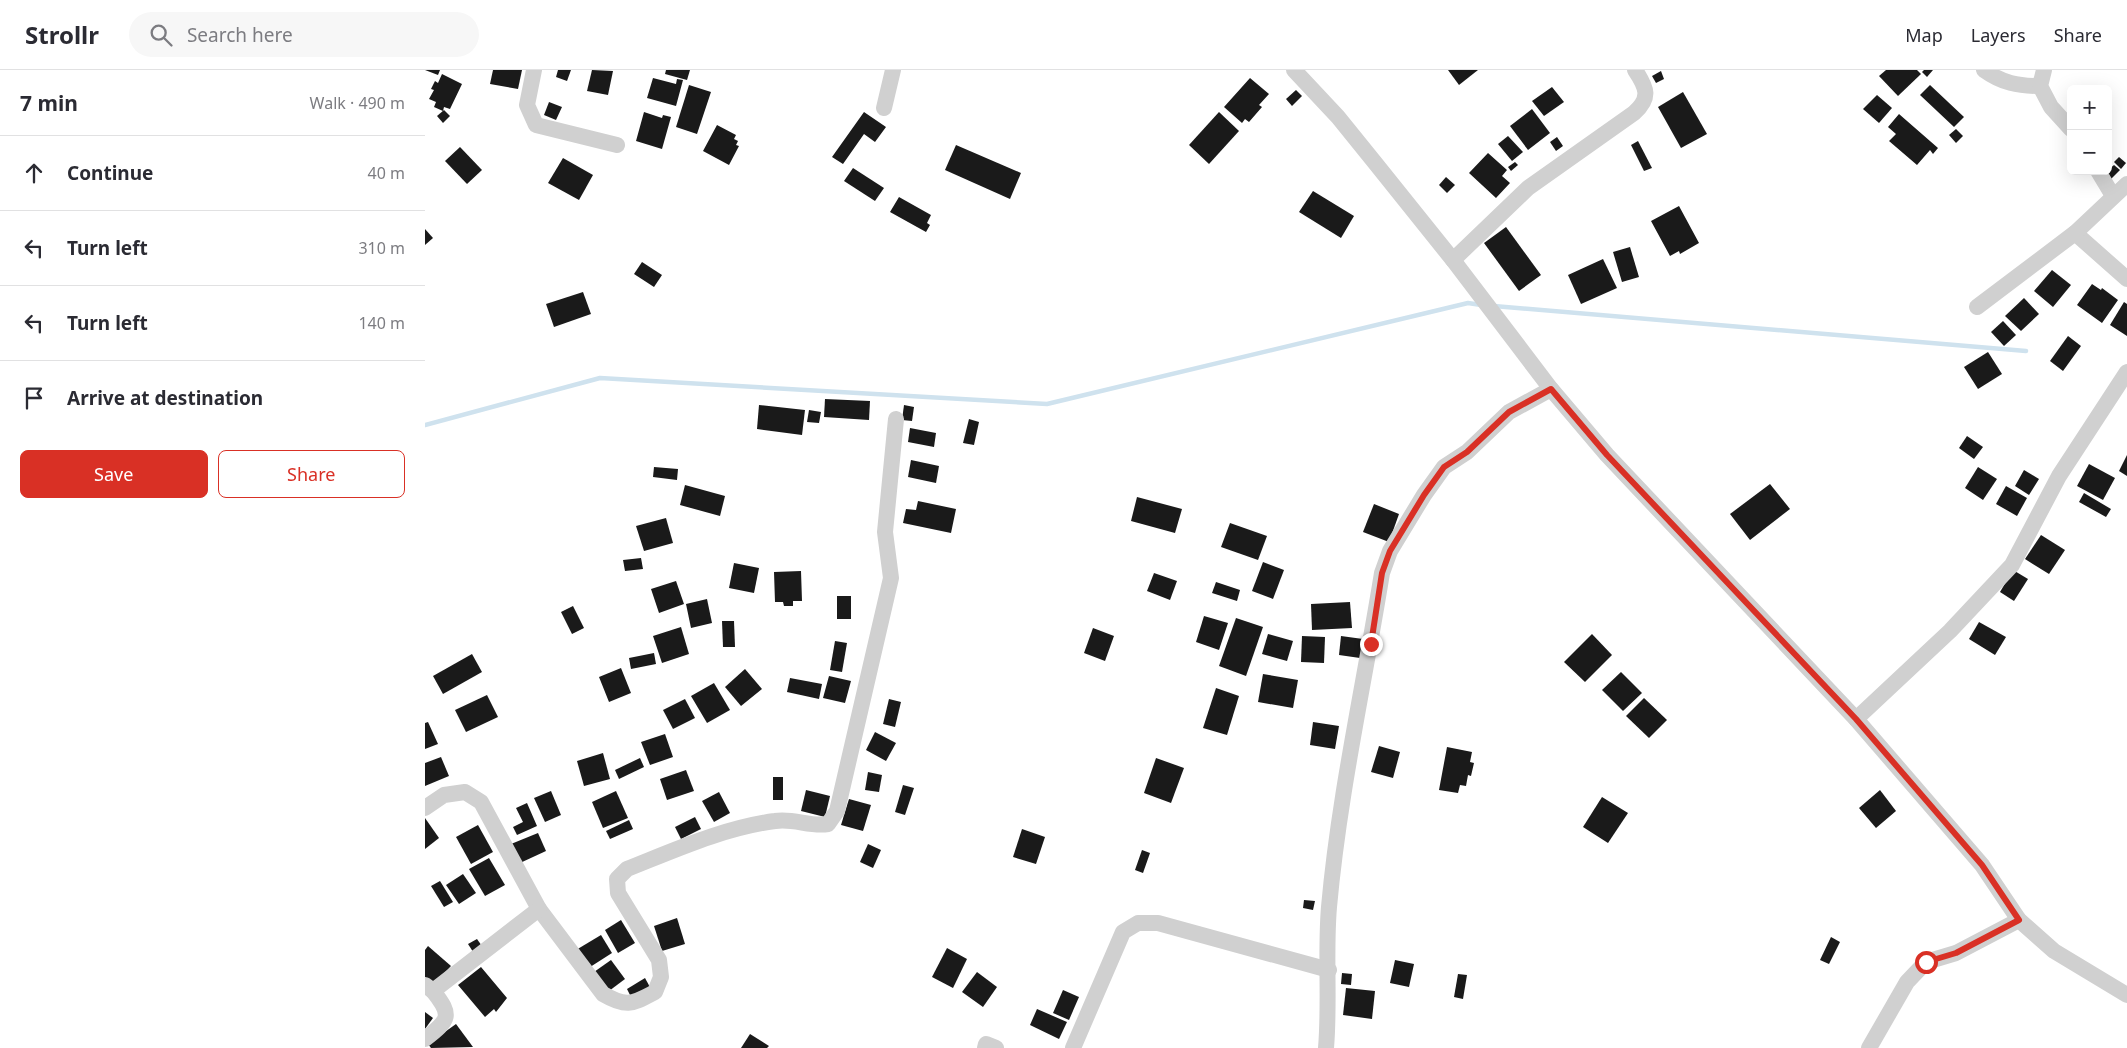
<!DOCTYPE html>
<meta charset="utf-8">
<style>
:root{--surface:#fff;--page:#f7f7f7;--text:#2b2b33;--muted:#7c7c81;--line:#e1e1e2;--accent:#d93025}
body{margin:0;font-family:"Noto Sans",sans-serif;background:var(--page);color:var(--text)}
.controls{position:absolute;right:15px;top:15px;display:grid;overflow:hidden;border-radius:8px;box-shadow:0 5px 20px #0002}
.controls button{width:45px;height:45px;display:grid;place-items:center;padding:0;border:0;border-bottom:1px solid var(--line);background:var(--surface);color:var(--text);font:25px sans-serif}
.stop{position:absolute;width:15px;height:15px;margin:-11px;border:4px solid #d93025;border-radius:50%;background:#fff}
.stop.end{background:#d93025;border-color:#fff;box-shadow:0 1px 5px #0008}
.list{margin:0;padding:0;list-style:none}
h2{display:flex;justify-content:space-between;align-items:center;height:65px;margin:0;padding:0 20px;font-size:21px}
h2 small{font-size:16px;font-weight:400;color:var(--muted)}
.list li{display:grid;grid-template-columns:32px 1fr auto;gap:15px;align-items:center;box-sizing:border-box;height:75px;padding:0 20px;border-top:1px solid var(--line)}
.list b{display:block;font-size:19px;white-space:nowrap}
.list em{font-size:16px;font-style:normal;color:var(--muted)}
.actions{display:flex;gap:10px;padding:15px 20px}
.actions a{flex:1;padding:11px 0;border:1px solid var(--accent);border-radius:8px;text-align:center;font-size:18px;color:var(--accent)}
.actions .main{background:var(--accent);color:#fff}
.icon{flex:none;width:28px;height:28px;fill:none;stroke:currentColor;stroke-width:2;stroke-linecap:round;stroke-linejoin:round}
.map{position:relative;flex:none;width:1702px;height:978px;overflow:hidden}
header{display:flex;align-items:center;gap:30px;box-sizing:border-box;height:70px;padding:0 25px;background:var(--surface);border-bottom:1px solid var(--line)}
header strong{font-size:24px}
nav{display:flex;gap:28px;margin-inline-start:auto;font-size:18px}
.search{width:350px;height:45px;background:var(--page);display:flex;align-items:center;gap:12px;box-sizing:border-box;padding:0 18px;border-radius:28px;color:var(--muted);font-size:19px}
main{display:flex}
aside{flex:1;background:var(--surface)}
.map>svg:first-child{display:block}
</style>
<header>
<strong>Strollr</strong>
<div class="search"><svg class="icon" aria-label="search" viewBox="0 0 24 24"><circle cx="10" cy="10" r="6"/><path d="M15 15l6 6"/></svg>Search here</div>
<nav><a>Map</a><a>Layers</a><a>Share</a></nav>
</header>
<main>
<aside>
<h2>7 min<small>Walk · 490 m</small></h2>
<ul class="list">
<li><svg class="icon" aria-label="ahead" viewBox="0 0 24 24"><path d="M12 20V5M6 11l6-6 6 6"/></svg><div><b>Continue</b></div><em>40 m</em></li>
<li><svg class="icon" aria-label="left" viewBox="0 0 24 24"><path d="M17 20v-9H6M10 6l-5 5 5 5"/></svg><div><b>Turn left</b></div><em>310 m</em></li>
<li><svg class="icon" aria-label="left" viewBox="0 0 24 24"><path d="M17 20v-9H6M10 6l-5 5 5 5"/></svg><div><b>Turn left</b></div><em>140 m</em></li>
<li><svg class="icon" aria-label="arrive" viewBox="0 0 24 24"><path d="M6 21V4h12l-3 4 3 4H6"/></svg><div><b>Arrive at destination</b></div></li>
</ul>
<div class="actions"><a class="main">Save</a><a>Share</a></div>
</aside>
<div class="map">
<svg width="1702" height="978" viewBox="0 0 1702 978">
<rect width="100%" height="100%" fill="#fff"/>
<g fill="none" stroke-linecap="round" stroke-linejoin="round">
<g stroke="#cfe2ee" stroke-width="4.5">
<path d="M1069 236 1601 281"/>
<path d="M0 355 175 308 622 334 1043 233 1056 235"/>
</g>
</g>
<g fill="#1a1a1a">
<path d="M0 0H15L13 5Z"/>
<path d="M68 0H97L93 19 65 14Z"/>
<path d="M133 0H146L142 11 131 7Z"/>
<path d="M167 0 188 1 183 25 162 21Z"/>
<path d="M241 0H265L262 10 240 4Z"/>
<path d="M1023 0H1053L1034 15Z"/>
<path d="M1461 0H1492L1496 4 1473 26 1454 6Z"/>
<path d="M1499 0H1508L1502 7 1497 2Z"/>
<path d="M1236 1 1239 9 1231 13 1227 6Z"/>
<path d="M17 4 37 14 25 39 19 37 18 41 9 37 11 32 4 29 9 20 6 19 10 11 13 13Z"/>
<path d="M228 8 251 14 252 9 258 10 251 36 222 28Z"/>
<path d="M825 8 844 24 834 35 837 37 824 52 820 49 817 53 799 37Z"/>
<path d="M264 15 286 22 272 64 251 57Z"/>
<path d="M1505 15 1539 47 1529 57 1495 25Z"/>
<path d="M1127 17 1139 32 1119 46 1107 31Z"/>
<path d="M871 20 877 26 867 36 861 29Z"/>
<path d="M1258 22 1282 64 1256 78 1233 37Z"/>
<path d="M1452 25 1467 38 1454 53 1438 39Z"/>
<path d="M124 32 137 37 131 50 119 45Z"/>
<path d="M1107 39 1125 63 1103 80 1085 56Z"/>
<path d="M19 40 25 46 18 53 12 46Z"/>
<path d="M219 42 237 48 238 45 246 47 237 79 211 71Z"/>
<path d="M439 42 461 57 450 72 439 64 418 94 407 87Z"/>
<path d="M794 42 814 61 784 94 764 75Z"/>
<path d="M1474 44 1513 78 1508 84 1505 80 1492 95 1464 71 1471 64 1463 57Z"/>
<path d="M292 55 311 65 309 69 313 71 311 75 314 76 304 95 278 81Z"/>
<path d="M1531 59 1538 66 1531 73 1524 65Z"/>
<path d="M1083 66 1098 82 1087 91 1073 74Z"/>
<path d="M1132 67 1138 76 1131 81 1125 72Z"/>
<path d="M1213 71 1227 98 1219 101 1206 75Z"/>
<path d="M531 75 596 103 585 129 520 100Z"/>
<path d="M35 77 57 100 42 114 20 91Z"/>
<path d="M1063 83 1082 100 1077 106 1085 113 1071 128 1044 103Z"/>
<path d="M1694 87 1701 93 1696 99 1689 92Z"/>
<path d="M138 88 168 105 154 130 123 113Z"/>
<path d="M1090 92 1093 95 1086 101 1083 97Z"/>
<path d="M1689 95 1695 100 1686 109 1682 101Z"/>
<path d="M428 98 459 118 450 131 419 111Z"/>
<path d="M1021 107 1030 115 1022 123 1014 115Z"/>
<path d="M888 121 929 146 916 168 874 142Z"/>
<path d="M474 127 506 145 502 153 505 155 501 162 465 142Z"/>
<path d="M1254 136 1274 173 1255 184 1254 181 1245 186 1226 151Z"/>
<path d="M1081 157 1116 205 1094 221 1059 173Z"/>
<path d="M0 159 8 168 0 175Z"/>
<path d="M1205 177 1214 207 1197 212 1188 182Z"/>
<path d="M1178 189 1192 218 1156 234 1143 205Z"/>
<path d="M217 192 237 205 229 217 209 204Z"/>
<path d="M1627 200 1646 215 1628 237 1609 221Z"/>
<path d="M1667 214 1676 220 1677 218 1693 230 1677 253 1652 235Z"/>
<path d="M158 222 166 244 129 257 121 234Z"/>
<path d="M1599 228 1614 244 1596 261 1580 246Z"/>
<path d="M1699 232 1702 234V266L1685 255Z"/>
<path d="M1578 251 1591 265 1579 276 1566 262Z"/>
<path d="M1643 266 1656 276 1638 301 1625 291Z"/>
<path d="M1563 282 1577 304 1553 319 1539 297Z"/>
<path d="M400 329 445 331 444 350 399 347Z"/>
<path d="M334 335 380 340 377 365 332 359Z"/>
<path d="M479 335 489 337 487 351 477 350Z"/>
<path d="M384 340 396 342 394 353 382 352Z"/>
<path d="M544 349 554 352 549 375 538 373Z"/>
<path d="M485 358 511 363 509 377 483 372Z"/>
<path d="M1542 366 1558 377 1549 389 1534 378Z"/>
<path d="M1702 385V406L1694 401Z"/>
<path d="M486 390 514 396 511 413 483 407Z"/>
<path d="M1664 394 1690 408 1678 430 1652 416Z"/>
<path d="M229 397 253 399 252 410 228 407Z"/>
<path d="M1553 397 1572 409 1558 430 1540 418Z"/>
<path d="M1599 400 1614 409 1604 425 1590 416Z"/>
<path d="M1345 414 1365 439 1325 470 1305 444Z"/>
<path d="M260 415 300 426 295 446 255 435Z"/>
<path d="M1581 416 1602 428 1592 446 1571 434Z"/>
<path d="M1659 423 1686 439 1681 447 1654 432Z"/>
<path d="M712 427 757 439 750 463 706 451Z"/>
<path d="M493 431 531 439 526 463 478 453 481 439 491 440Z"/>
<path d="M949 434 974 444 964 472 938 462Z"/>
<path d="M241 448 248 473 219 481 211 456Z"/>
<path d="M805 453 842 466 833 490 796 477Z"/>
<path d="M1616 465 1640 480 1624 504 1600 489Z"/>
<path d="M216 488 218 499 200 501 198 490Z"/>
<path d="M838 492 859 500 848 529 827 521Z"/>
<path d="M309 493 334 498 329 523 304 518Z"/>
<path d="M1588 500 1603 509 1589 531 1575 522Z"/>
<path d="M376 501 377 531H368V536H359L358 532H350L349 502Z"/>
<path d="M729 503 752 511 745 530 722 521Z"/>
<path d="M251 511 259 534 234 543 226 519Z"/>
<path d="M791 512 815 520 812 531 787 523Z"/>
<rect x="412" y="526" width="14" height="23"/>
<path d="M282 529 287 553 266 558 261 534Z"/>
<path d="M925 532 927 558 887 560 886 534Z"/>
<path d="M148 536 159 558 147 564 136 542Z"/>
<path d="M779 546 803 553 794 580 771 572Z"/>
<path d="M811 548 838 557 821 606 794 596Z"/>
<path d="M297 551H309L310 577H298Z"/>
<path d="M1554 552 1581 567 1570 585 1544 569Z"/>
<path d="M256 557 264 584 237 593 228 566Z"/>
<path d="M668 558 689 566 680 591 659 583Z"/>
<path d="M843 564 868 571 862 591 837 584Z"/>
<path d="M1167 564 1187 585 1160 612 1139 592Z"/>
<path d="M877 566 900 567 899 593 876 592Z"/>
<path d="M916 566 938 569 935 588 914 585Z"/>
<path d="M410 571 422 573 417 602 405 600Z"/>
<path d="M229 583 231 594 206 599 204 588Z"/>
<path d="M47 584 57 602 18 624 8 606Z"/>
<path d="M196 598 206 623 184 632 174 607Z"/>
<path d="M320 599 337 619 316 636 300 617Z"/>
<path d="M1196 602 1217 623 1198 641 1177 620Z"/>
<path d="M838 604 873 610 868 638 833 632Z"/>
<path d="M404 606 426 611 420 633 398 628Z"/>
<path d="M365 608 397 614 394 629 362 622Z"/>
<path d="M289 613 305 640 282 653 266 626Z"/>
<path d="M791 618 814 626 802 665 778 658Z"/>
<path d="M62 625 73 647 41 662 30 640Z"/>
<path d="M1219 628 1242 650 1224 668 1201 646Z"/>
<path d="M260 629 270 648 248 659 238 640Z"/>
<path d="M464 629 476 632 470 657 458 654Z"/>
<path d="M3 652 13 674 0 679V653Z"/>
<path d="M888 652 914 656 910 679 885 675Z"/>
<path d="M450 662 471 673 461 691 441 680Z"/>
<path d="M240 664 248 687 225 695 216 672Z"/>
<path d="M954 676 975 682 968 708 946 702Z"/>
<path d="M1022 677 1047 682 1045 692 1049 693 1046 706 1043 705 1041 716 1035 715 1033 723 1014 720Z"/>
<path d="M178 683 185 709 159 716 152 691Z"/>
<path d="M16 687 24 706 0 716V693Z"/>
<path d="M215 688 219 697 194 709 190 700Z"/>
<path d="M731 688 759 698 746 733 719 723Z"/>
<path d="M261 700 269 721 242 730 235 709Z"/>
<path d="M443 702 457 705 454 722 440 720Z"/>
<rect x="348" y="707" width="10" height="23"/>
<path d="M478 715 489 718 480 745 470 742Z"/>
<path d="M381 720 405 726 400 747 376 741Z"/>
<path d="M1455 720 1471 741 1451 758 1434 738Z"/>
<path d="M126 721 136 745 120 752 109 728Z"/>
<path d="M191 721 203 748 178 758 167 732Z"/>
<path d="M294 722 305 743 289 752 277 731Z"/>
<path d="M1177 727 1203 743 1183 773 1158 757Z"/>
<path d="M424 729 446 735 438 761 416 755Z"/>
<path d="M102 733 112 756 92 765 88 757 98 752 91 738Z"/>
<path d="M270 747 276 759 256 769 250 757Z"/>
<path d="M0 748 14 768 0 779Z"/>
<path d="M204 750 208 759 185 769 181 761Z"/>
<path d="M53 755 68 782 46 794 31 767Z"/>
<path d="M597 759 620 767 611 794 588 787Z"/>
<path d="M113 763 121 781 95 793 86 774Z"/>
<path d="M443 774 456 780 448 798 435 792Z"/>
<path d="M717 780 725 783 718 803 710 800Z"/>
<path d="M64 788 80 815 60 826 44 799Z"/>
<path d="M38 804 51 823 34 834 21 815Z"/>
<path d="M15 811 28 832 19 837 6 816Z"/>
<path d="M879 830 890 831 888 840 878 838Z"/>
<path d="M252 848 260 874 237 881 229 856Z"/>
<path d="M196 850 210 873 193 883 180 860Z"/>
<path d="M176 865 187 883 162 899 151 880Z"/>
<path d="M1406 867 1415 872 1404 894 1395 890Z"/>
<path d="M52 869 59 879 50 885 43 874Z"/>
<path d="M3 876 26 896 9 914 0 907V880Z"/>
<path d="M522 878 542 889 528 918 507 907Z"/>
<path d="M186 890 200 909 184 921 169 902Z"/>
<path d="M970 890 989 894 984 917 965 913Z"/>
<path d="M56 897 82 928 71 942 69 939 60 947 33 915Z"/>
<path d="M552 902 572 917 558 937 537 922Z"/>
<path d="M917 903 927 904 926 915 916 914Z"/>
<path d="M1033 904 1042 905 1038 929 1029 927Z"/>
<path d="M220 908 226 919 207 929 202 919Z"/>
<path d="M921 918 950 921 947 949 918 945Z"/>
<path d="M638 920 654 927 644 950 628 943Z"/>
<path d="M612 939 642 952 634 969 605 955Z"/>
<path d="M0 942 8 948 0 959Z"/>
<path d="M31 954 48 977 6 978 3 974Z"/>
<path d="M325 964 344 976 342 978H316Z"/>
</g>
<g fill="none" stroke-linecap="round" stroke-linejoin="round">
<g stroke="#d0d0d0" stroke-width="16">
<path d="M109 0 102 35 111 55 192 75"/>
<path d="M869 0 913 47 951 94 1028 190 1126 319 1182 385 1431 649 1557 795 1594 850 1629 881 1702 925"/>
<path d="M1559 0C1577 13 1593 16 1615 16"/>
<path d="M1619 0 1615 16 1626 37 1646 59"/>
<path d="M459 38 468 0"/>
<path d="M1673 101 1688 126"/>
<path d="M1650 163 1702 209"/>
<path d="M1028 190 1103 118 1209 43C1226 28 1222 18 1210 0"/>
<path d="M1552 237 1650 163 1702 114"/>
<path d="M1431 649 1525 561 1587 495 1634 406 1702 302"/>
<path d="M0 738 19 725 40 722 56 732 114 839 178 924C202 938 207 934 230 922L236 907 234 890 193 823 192 809 202 799C250 780 298 758 350 751 369 748 385 757 403 754L412 741 466 508 460 462 471 349"/>
<path d="M0 915 8 921 114 839"/>
<path d="M0 969C24 950 28 946 8 921"/>
<path d="M560 978 561 974 571 978"/>
<path d="M648 978 698 862 713 853H733L904 900"/>
<path d="M901 978C905 931 900 884 904 837 914 725 939 615 957 503L965 481 999 425 1019 397 1042 382 1084 342 1126 319"/>
<path d="M1444 978 1482 912 1501 892 1531 883 1594 850"/>
</g>
</g>
<g fill="none" stroke-linecap="round" stroke-linejoin="round">
<path stroke="#d93025" stroke-width="6" d="M946 574 957 503 965 481 999 425 1019 397 1042 382 1084 342 1126 319 1182 385 1431 649 1557 795 1594 850 1531 883 1501 892"/>
</g>
</svg>
<div class="controls">
<button>+</button>
<button>−</button>
</div>
<div class="stop" style="left:1501px;top:892px"></div>
<div class="stop end" style="left:946px;top:574px"></div>
</div>
</main>
